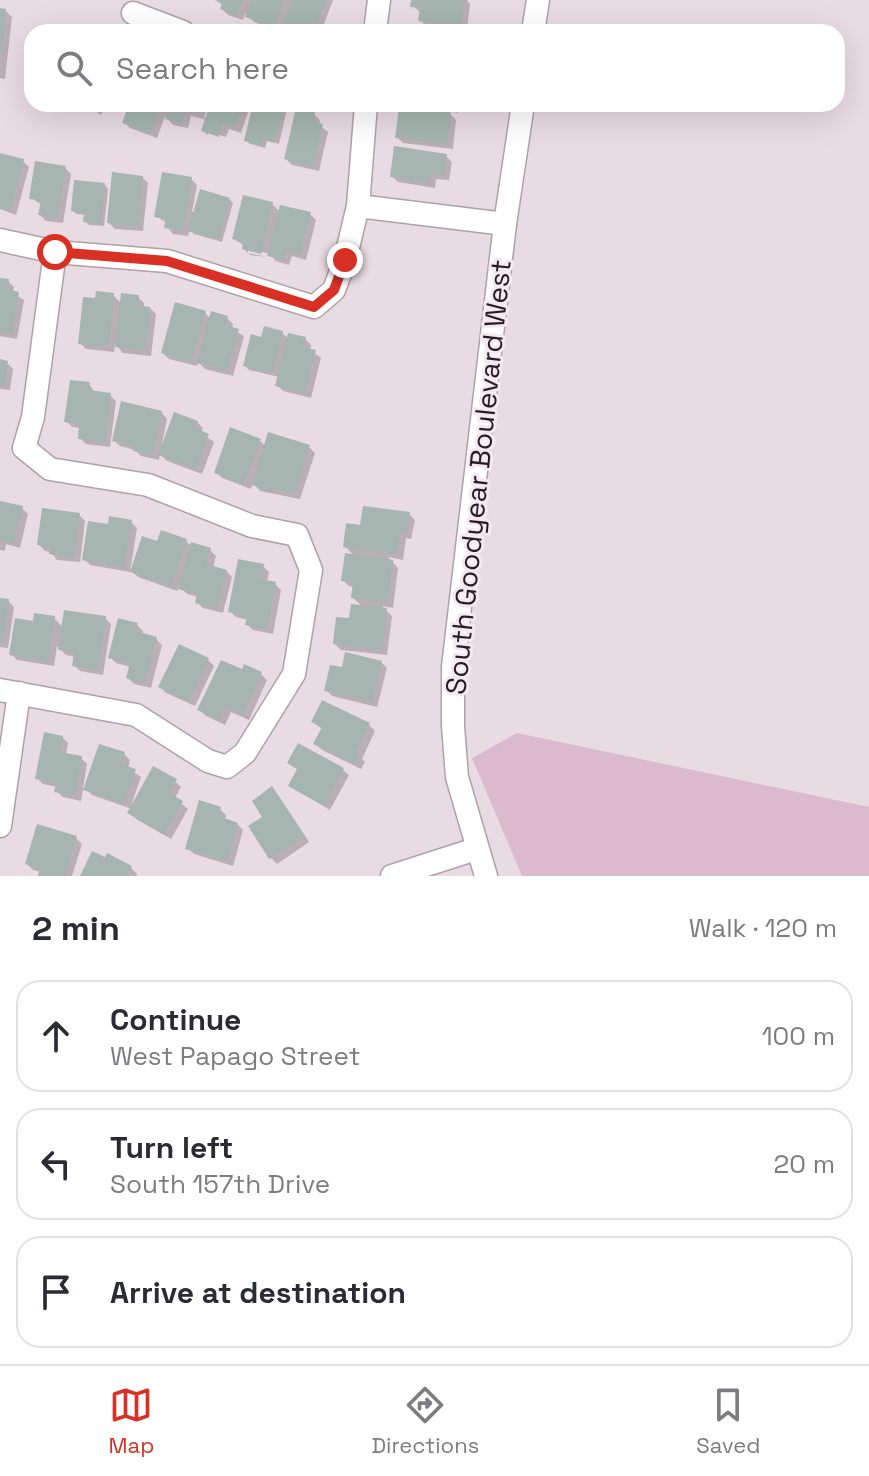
<!DOCTYPE html>
<meta charset="utf-8">
<style>
:root{--surface:#fff;--page:#f2f2f3;--text:#2b2b33;--muted:#7c7c81;--line:#e1e1e2;--accent:#d93025}
body{margin:0;font-family:"Space Grotesk",sans-serif;background:var(--page);color:var(--text)}
.stop{position:absolute;width:24px;height:24px;margin:-18px;border:6px solid #d93025;border-radius:50%;background:#fff}
.stop.end{background:#d93025;border-color:#fff;box-shadow:0 2px 8px #0008}
.list{margin:0;padding:0;list-style:none}
h2{display:flex;justify-content:space-between;align-items:center;height:104px;margin:0;padding:0 32px;font-size:34px}
h2 small{font-size:26px;font-weight:400;color:var(--muted)}
.list li{display:grid;grid-template-columns:52px 1fr auto;gap:24px;align-items:center;box-sizing:border-box;height:112px;margin:0 16px 16px;padding:0 16px;border:2px solid var(--line);border-radius:24px}
.list b{display:block;font-size:30px;white-space:nowrap}
.list p{margin:0;font-size:26px;white-space:nowrap;color:var(--muted)}
.list em{font-size:26px;font-style:normal;color:var(--muted)}
.icon{flex:none;width:44px;height:44px;fill:none;stroke:currentColor;stroke-width:2;stroke-linecap:round;stroke-linejoin:round}
.map{position:relative;flex:none;width:869px;height:876px;overflow:hidden}
.search{position:absolute;background:var(--surface);box-shadow:0 8px 32px #0002;left:24px;right:24px;top:24px;height:88px;display:flex;align-items:center;gap:20px;box-sizing:border-box;padding:0 28px;border-radius:24px;color:var(--muted);font-size:30px}
.sheet{height:488px;background:var(--surface)}
nav{display:flex;justify-content:space-around;align-items:center;box-sizing:border-box;height:112px;border-top:2px solid var(--line);background:var(--surface);font-size:22px;color:var(--muted)}
nav a{display:grid;justify-items:center;gap:4px}
nav .on{color:var(--accent)}
.map>svg:first-child{display:block}
</style>
<div class="map">
<svg width="869" height="876" viewBox="0 0 869 876">
<rect width="100%" height="100%" fill="#e9dbe2"/>
<path fill="#dcbacd" d="M517 733 869 807V876H522L472 758Z"/>
<g fill="#0003">
<path d="M215 0H333L321 32H287L282 27 280 32 254 22 245 14 243 20 228 15 222 9 223 5Z"/>
<path d="M413 0H467L470 4 467 31 426 26 420 20 421 13 413 6Z"/>
<path d="M0 10 6 11 12 17 5 79 0 78Z"/>
<path d="M85 104H108L101 115Z"/>
<path d="M131 104H208L204 118 208 119 212 104H251L241 133 229 129 226 137 208 131V135L203 131 207 120 191 116 188 128 173 125 165 116 157 138 130 128 124 122Z"/>
<path d="M269 104 284 105 287 109 279 144 267 141 265 148 250 144 246 140 267 113Z"/>
<path d="M405 104H459L458 113 447 111 456 120 453 149 403 143 397 137 411 110Z"/>
<path d="M314 114 320 120 319 125 328 132 319 171 292 165 286 159Z"/>
<path d="M0 155 23 161 29 167 16 215 0 209Z"/>
<path d="M446 156 452 162 449 180 436 179 435 188 398 182 392 176Z"/>
<path d="M65 168 71 174 63 223 46 221 40 215 42 205 31 198Z"/>
<path d="M142 177 148 183 143 231 115 229 109 223Z"/>
<path d="M191 179 197 185 192 212 229 199 233 203 222 242 194 234 190 230 188 236 173 234 167 227V223L156 216Z"/>
<path d="M105 185 108 189 104 226 89 225 85 221V215L76 214 73 210Z"/>
<path d="M272 204 280 212 310 214 316 220 306 260 292 256 289 265 275 261 271 254 248 249V253L267 257 250 255 244 249 245 246 234 239Z"/>
<path d="M0 280 8 281 14 287 13 293 24 300 17 339 0 336Z"/>
<path d="M113 295 122 304 138 297 144 303V308H150L156 314 151 356 123 353 115 344 114 352 86 349 80 343 97 301Z"/>
<path d="M205 313 211 319 227 318 233 324 232 329 244 336 233 376 205 369 198 362 197 366 169 359 163 353Z"/>
<path d="M282 333 289 339H305L311 345 310 350 321 358 311 398 283 391 277 385 279 377 249 370 245 366 263 339Z"/>
<path d="M0 361 7 363 13 369 10 390 0 389Z"/>
<path d="M89 384 95 393 110 395 116 401 110 447 86 444 80 438 81 428 72 427 66 421Z"/>
<path d="M161 412 167 419 162 444 197 422 203 428 201 433 214 442 202 474 167 461 160 454 159 460 141 456 135 450 120 446 114 440Z"/>
<path d="M260 441 266 446 309 447 315 453 300 499 260 491 253 483 251 489 222 478 216 472Z"/>
<path d="M0 503 22 508 28 514 20 548 6 544 5 551 0 550Z"/>
<path d="M409 514 415 520 411 539 406 538 403 560 388 557 398 568 393 608 382 606 392 616 387 655 341 650 335 644 363 607 353 598 354 587 349 586 343 580 355 557 345 546 362 527Z"/>
<path d="M79 515 85 521 80 562 57 560 51 552 45 551 39 545Z"/>
<path d="M131 522 137 528 130 572 90 565 84 559 110 527Z"/>
<path d="M186 541 192 547 210 550 216 556 213 568 226 571 232 577 223 613 203 608 197 602 199 597 187 594 179 586 177 591 138 577 131 570 159 544Z"/>
<path d="M263 566 269 572 267 582 275 584 281 590 273 634 253 630 247 624 248 620 236 617 230 611Z"/>
<path d="M0 600 8 601 14 607 8 648 0 647Z"/>
<path d="M54 618 63 627 105 618 111 624 103 675 80 671 74 665 76 657 66 655 57 646 54 666 17 660 11 654 34 623Z"/>
<path d="M137 625 143 631 142 635 156 639 162 645 151 688 134 684 128 678 131 667 116 663 110 657Z"/>
<path d="M208 660 214 666 195 706 166 693 160 687Z"/>
<path d="M381 662 387 668 377 707 332 696 326 690 343 670Z"/>
<path d="M245 667 261 674 267 680 249 720 231 712 225 725 206 716 200 710 242 672Z"/>
<path d="M323 703 369 725 375 731 362 759 365 762 361 769 322 750 316 744 323 730 313 722Z"/>
<path d="M62 737 68 743 66 755 81 758 87 764 81 801 63 797 57 791V787L43 784 37 778Z"/>
<path d="M124 754 130 760 128 768 141 777 131 806 175 781 181 787 175 798 188 809 171 839 136 819 130 813 132 809 92 795 86 789Z"/>
<path d="M289 763 343 770 349 775 330 810 290 786 299 771Z"/>
<path d="M278 795 309 842 277 864 271 858 264 818Z"/>
<path d="M220 809 226 815 225 820 237 824 243 830 233 866 194 854 188 848Z"/>
<path d="M76 838 82 844 72 876H40L41 872 33 870 27 864Z"/>
<path d="M108 856 131 868 137 874 136 876H82L106 860Z"/>
</g>
<g fill="#a6b5af">
<path d="M216 0H243L237 15 220 9 222 3Z"/>
<path d="M251 0H284L274 27 245 17Z"/>
<path d="M292 0H326L314 32H289L281 29Z"/>
<path d="M411 0H465L461 26 418 21 420 8 410 7Z"/>
<path d="M0 8 6 9 2 53H0Z"/>
<path d="M129 104H161L151 133 122 123Z"/>
<path d="M169 104H201L198 115 185 111 182 123 165 119Z"/>
<path d="M210 104H243L235 128 223 124 219 137 201 131Z"/>
<path d="M267 104H285L275 142 263 139 262 146 244 141 252 107 266 111Z"/>
<path d="M399 107 451 112 447 144 395 138Z"/>
<path d="M296 108 315 112 313 121 323 124 313 167 284 159Z"/>
<path d="M394 146 447 154 444 175 431 174 429 183 390 177Z"/>
<path d="M0 153 24 159 11 210 0 208Z"/>
<path d="M35 161 66 166 57 218 38 215 41 200 29 199Z"/>
<path d="M112 172 143 176 138 226 107 223Z"/>
<path d="M162 172 192 177 183 231 164 228 166 219 154 217Z"/>
<path d="M74 180 105 183 101 224 83 222 84 213 71 211Z"/>
<path d="M200 189 230 198 219 239 188 231Z"/>
<path d="M243 195 273 202 261 254 242 249 243 242 232 239Z"/>
<path d="M280 205 311 212 300 255 286 251 284 260 267 256Z"/>
<path d="M0 278 9 279 8 289 19 292 12 334 0 332Z"/>
<path d="M96 291 114 293 109 347 78 344 83 297 95 298Z"/>
<path d="M121 293 139 295 138 305 150 307 146 351 115 347Z"/>
<path d="M175 302 206 311 191 362 161 353Z"/>
<path d="M211 311 228 316 226 325 239 329 227 371 197 363Z"/>
<path d="M264 326 283 331 273 374 243 366 251 334 261 337Z"/>
<path d="M288 333 306 337 304 347 316 350 305 393 275 386Z"/>
<path d="M0 359 8 361 4 386 0 385Z"/>
<path d="M70 380 90 382 89 390 111 393 105 442 78 439 79 424 64 422Z"/>
<path d="M121 401 162 411 153 455 133 451 134 446 112 441Z"/>
<path d="M174 412 198 421 195 428 209 434 196 469 158 455Z"/>
<path d="M230 427 261 439 244 484 214 473Z"/>
<path d="M268 432 310 445 294 494 273 488 272 492 252 485Z"/>
<path d="M0 501 23 506 14 543 0 539Z"/>
<path d="M363 506 410 512 406 534 400 533 397 555 343 547 346 523 360 525Z"/>
<path d="M42 508 80 513 74 558 49 554 50 547 37 545Z"/>
<path d="M109 516 132 520 124 567 82 560 88 521 108 524Z"/>
<path d="M161 530 187 539 171 586 130 572 142 536 157 541Z"/>
<path d="M191 542 211 548 206 564 227 570 217 609 195 603 197 594 178 589Z"/>
<path d="M345 553 393 560 387 603 351 598 353 582 341 581Z"/>
<path d="M238 559 264 564 261 579 276 582 267 629 245 625 247 616 228 612Z"/>
<path d="M0 598 9 599 3 643H0Z"/>
<path d="M351 604 387 608 382 650 333 644 336 617 349 618Z"/>
<path d="M64 610 106 616 98 670 72 666 74 652 58 650Z"/>
<path d="M34 613 55 616 48 661 9 655 15 618 33 621Z"/>
<path d="M118 618 138 623 136 631 157 637 145 683 126 678 130 663 108 658Z"/>
<path d="M179 644 209 658 188 702 158 687Z"/>
<path d="M345 652 382 661 372 702 324 691 330 665 342 667Z"/>
<path d="M221 660 242 669 244 664 262 672 243 715 224 707 219 720 197 710Z"/>
<path d="M322 700 370 723 356 752 360 754 355 764 313 744 322 727 311 722Z"/>
<path d="M44 732 63 736 60 752 82 756 75 796 54 792 56 783 35 779Z"/>
<path d="M298 743 344 768 324 806 288 786 297 769 287 763Z"/>
<path d="M99 744 125 752 121 764 136 769 124 804 83 790Z"/>
<path d="M153 766 177 779 169 793 183 801 164 834 127 813Z"/>
<path d="M272 786 305 836 269 859 248 826 262 817 252 801Z"/>
<path d="M199 800 221 807 219 816 238 823 227 861 185 849Z"/>
<path d="M37 824 77 836 65 876H38L40 868 25 864Z"/>
<path d="M92 851 105 857 107 853 132 866 127 876H80Z"/>
</g>
<g fill="none" stroke-linecap="round" stroke-linejoin="round">
<defs>
<g id="minor">
<path d="M133 13 183 32"/>
<path d="M375 32 379 0"/>
<path d="M533 32 538 0"/>
<path d="M358 206 505 224"/>
<path d="M0 240 55 252 167 261 314 307 334 290 345 260 358 206 366 104"/>
<path d="M0 690 136 715 208 761 227 767 245 753 294 674 311 570 297 535 252 526 148 485 50 469 24 448 33 417 55 252"/>
<path d="M0 826 19 693"/>
<path d="M392 876 476 849"/>
<path d="M486 876 457 777 453 726V667L505 224 523 104"/>
</g>
</defs>
<use href="#minor" stroke="#aea1a8" stroke-width="25"/>
<use href="#minor" stroke="#fff" stroke-width="22"/>
</g>
<g fill="none" stroke-linecap="round" stroke-linejoin="round">
<path stroke="#d93025" stroke-width="10" d="M55 252 167 261 314 307 334 290 345 260"/>
</g>
<g text-anchor="middle" dominant-baseline="central" stroke-width="6" stroke-linejoin="round" paint-order="stroke">
<g font-size="28" fill="#231e21" stroke="#f6e8f0">
<text transform="translate(478 477) rotate(-84)">South Goodyear Boulevard West</text>
</g>
</g>
</svg>
<div class="stop" style="left:55px;top:252px"></div>
<div class="stop end" style="left:345px;top:260px"></div>
<div class="search"><svg class="icon" aria-label="search" viewBox="0 0 24 24"><circle cx="10" cy="10" r="6"/><path d="M15 15l6 6"/></svg>Search here</div>
</div>
<section class="sheet">
<h2>2 min<small>Walk · 120 m</small></h2>
<ul class="list">
<li><svg class="icon" aria-label="ahead" viewBox="0 0 24 24"><path d="M12 20V5M6 11l6-6 6 6"/></svg><div><b>Continue</b><p>West Papago Street</p></div><em>100 m</em></li>
<li><svg class="icon" aria-label="left" viewBox="0 0 24 24"><path d="M17 20v-9H6M10 6l-5 5 5 5"/></svg><div><b>Turn left</b><p>South 157th Drive</p></div><em>20 m</em></li>
<li><svg class="icon" aria-label="arrive" viewBox="0 0 24 24"><path d="M6 21V4h12l-3 4 3 4H6"/></svg><div><b>Arrive at destination</b></div></li>
</ul>
</section>
<nav>
<a class="on"><svg class="icon" aria-label="map" viewBox="0 0 24 24"><path d="M3 6l6-2 6 2 6-2v14l-6 2-6-2-6 2zM9 4v14M15 6v14"/></svg>Map</a>
<a><svg class="icon" aria-label="directions" viewBox="0 0 24 24"><path d="M12 3l9 9-9 9-9-9zM9 14v-3h6M13 9l2 2-2 2"/></svg>Directions</a>
<a><svg class="icon" aria-label="saved" viewBox="0 0 24 24"><path d="M7 4h10v16l-5-4-5 4z"/></svg>Saved</a>
</nav>
